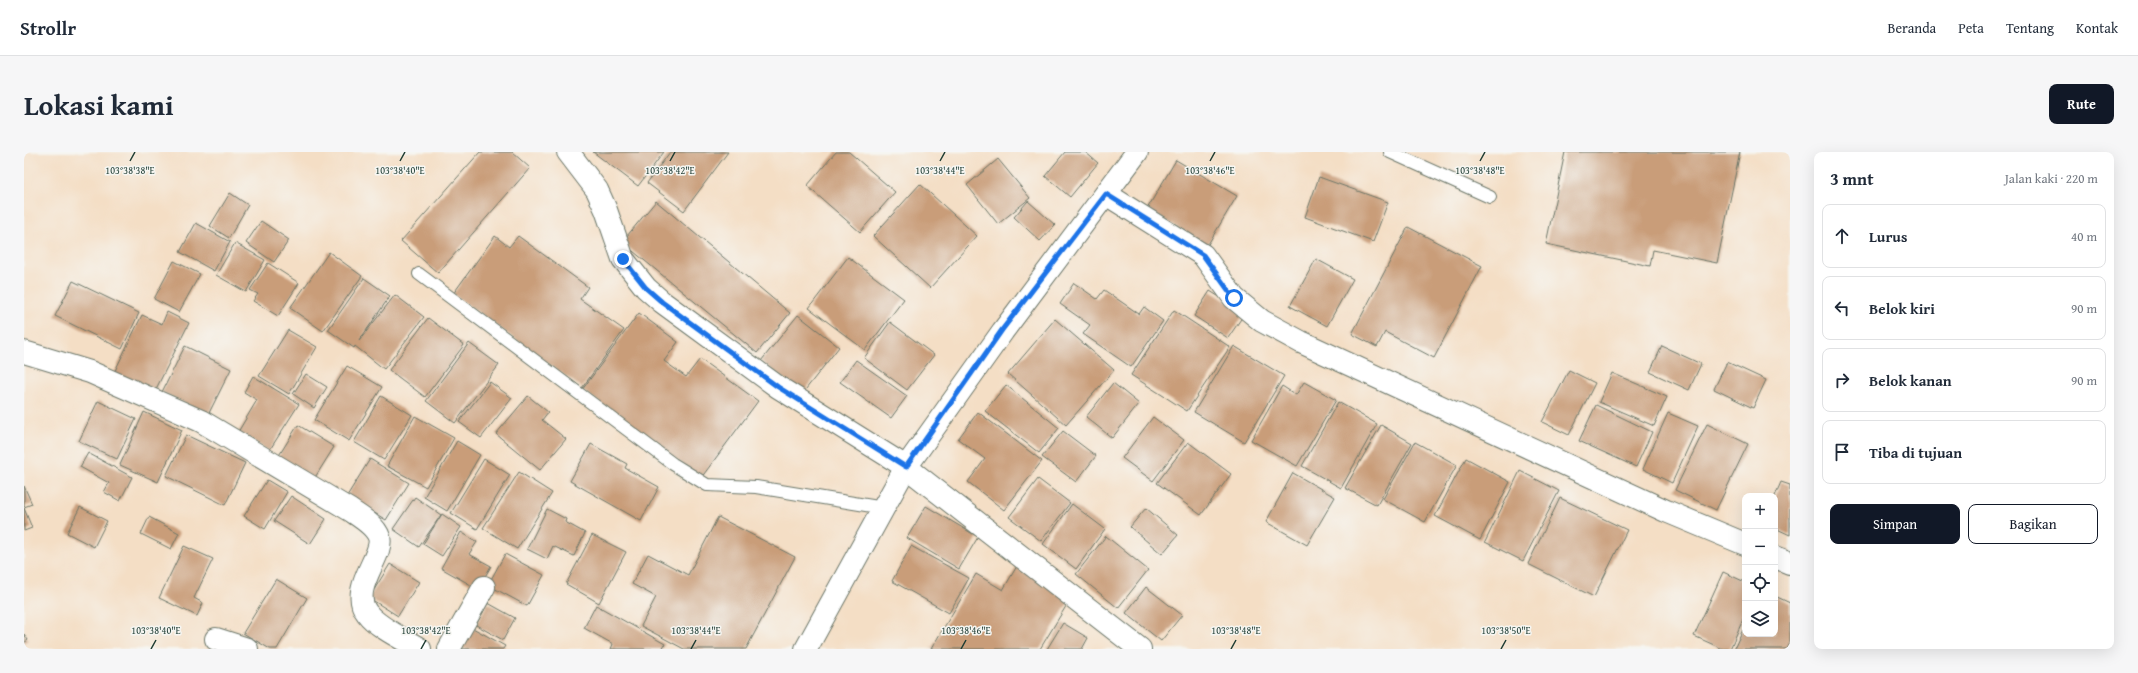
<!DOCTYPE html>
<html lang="id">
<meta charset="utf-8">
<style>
:root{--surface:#fff;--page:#f6f6f7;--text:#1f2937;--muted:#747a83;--line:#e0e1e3;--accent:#111827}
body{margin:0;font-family:"Gentium Book Plus",serif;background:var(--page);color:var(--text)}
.controls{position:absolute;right:12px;bottom:12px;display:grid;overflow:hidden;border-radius:8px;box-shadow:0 4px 16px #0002}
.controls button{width:36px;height:36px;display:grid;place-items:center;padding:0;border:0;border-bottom:1px solid var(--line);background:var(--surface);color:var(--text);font:20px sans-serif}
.stop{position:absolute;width:12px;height:12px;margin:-9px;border:3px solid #1a73e8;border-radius:50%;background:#fff}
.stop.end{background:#1a73e8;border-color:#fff;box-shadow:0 1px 4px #0008}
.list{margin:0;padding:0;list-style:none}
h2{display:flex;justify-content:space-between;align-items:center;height:52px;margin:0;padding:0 16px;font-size:17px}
h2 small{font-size:13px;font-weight:400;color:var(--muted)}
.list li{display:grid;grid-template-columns:26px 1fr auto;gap:12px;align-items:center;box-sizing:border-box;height:64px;margin:0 8px 8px;padding:0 8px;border:1px solid var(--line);border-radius:8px}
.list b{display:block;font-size:15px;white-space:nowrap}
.list em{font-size:13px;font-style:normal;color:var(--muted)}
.actions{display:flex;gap:8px;padding:12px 16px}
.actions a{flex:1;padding:9px 0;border:1px solid var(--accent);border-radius:8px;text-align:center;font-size:14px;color:var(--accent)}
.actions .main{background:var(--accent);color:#fff}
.icon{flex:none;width:22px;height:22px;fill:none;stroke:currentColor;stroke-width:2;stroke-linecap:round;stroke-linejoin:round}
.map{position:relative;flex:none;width:1766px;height:497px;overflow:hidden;border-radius:8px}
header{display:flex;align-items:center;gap:24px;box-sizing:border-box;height:56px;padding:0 20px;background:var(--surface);border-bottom:1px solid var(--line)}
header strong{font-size:19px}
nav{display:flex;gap:22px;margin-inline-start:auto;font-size:14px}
.intro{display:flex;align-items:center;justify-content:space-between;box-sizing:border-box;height:96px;padding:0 24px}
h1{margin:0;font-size:28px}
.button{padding:10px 18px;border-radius:8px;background:var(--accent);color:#fff;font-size:14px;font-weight:700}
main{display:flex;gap:24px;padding:0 24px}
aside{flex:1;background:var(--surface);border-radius:8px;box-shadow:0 4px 16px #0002}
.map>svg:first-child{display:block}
</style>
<header>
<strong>Strollr</strong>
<nav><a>Beranda</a><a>Peta</a><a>Tentang</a><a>Kontak</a></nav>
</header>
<div class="intro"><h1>Lokasi kami</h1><a class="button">Rute</a></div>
<main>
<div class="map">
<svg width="1766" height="497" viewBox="0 0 1766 497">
<rect width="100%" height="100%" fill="#f6f6f2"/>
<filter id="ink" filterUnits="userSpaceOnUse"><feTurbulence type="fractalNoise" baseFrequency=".025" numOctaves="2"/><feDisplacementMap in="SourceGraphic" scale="8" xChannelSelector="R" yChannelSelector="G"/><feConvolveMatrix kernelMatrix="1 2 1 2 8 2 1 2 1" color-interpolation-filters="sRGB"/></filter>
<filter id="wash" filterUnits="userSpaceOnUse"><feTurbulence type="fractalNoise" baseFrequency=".012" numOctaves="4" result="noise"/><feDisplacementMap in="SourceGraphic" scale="16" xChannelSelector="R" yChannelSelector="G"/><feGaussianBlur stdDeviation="0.9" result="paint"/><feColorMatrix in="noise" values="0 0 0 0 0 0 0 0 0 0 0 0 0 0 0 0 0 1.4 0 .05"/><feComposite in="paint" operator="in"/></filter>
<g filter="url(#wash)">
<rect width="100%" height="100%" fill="#f4dec5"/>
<g id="blocks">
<g fill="#c99d79">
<path d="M456 0H488L506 16 414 121 377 89Z"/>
<path d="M569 0H640L614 34Z"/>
<path d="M646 0H704L660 59 623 31Z"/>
<path d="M812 0H825L871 40 836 80 783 34Z"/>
<path d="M1041 0H1061L1074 11 1046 45 1021 24Z"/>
<path d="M1541 0H1716L1693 111 1629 98 1626 114 1522 92Z"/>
<path d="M974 7 1006 46 974 72 943 33Z"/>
<path d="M1152 8 1213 44 1183 94 1123 57Z"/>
<path d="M1295 25 1364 50 1349 90 1281 65Z"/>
<path d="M896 32 953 84 906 136 849 84Z"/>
<path d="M206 41 224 53 205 86 186 74Z"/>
<path d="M632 49 766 161 733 201 598 90Z"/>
<path d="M1004 49 1031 73 1016 89 990 65Z"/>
<path d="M237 69 265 88 250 110 222 91Z"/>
<path d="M172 71 206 90 190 119 156 100Z"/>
<path d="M1384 75 1458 114 1410 206 1361 180 1353 195 1328 182Z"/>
<path d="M471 84 485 95 494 84 564 135 556 147 600 178 558 236 429 142Z"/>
<path d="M211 91 241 108 222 140 192 123Z"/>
<path d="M305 100 338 124 299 179 266 156Z"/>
<path d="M824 105 880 147 841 198 785 156Z"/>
<path d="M1292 107 1329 127 1303 174 1266 154Z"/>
<path d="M150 109 176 122 155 160 130 147Z"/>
<path d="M244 111 275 131 254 164 229 149 234 142 226 138Z"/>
<path d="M340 126 366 144 335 189 371 143 400 165 360 217 331 194 330 196 304 178Z"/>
<path d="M49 129 115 161 98 197 31 164Z"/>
<path d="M1050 131 1073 147 1080 138 1115 162 1120 155 1139 169 1107 215 1059 182 1066 173 1036 152Z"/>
<path d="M1186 139 1221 161 1204 186 1170 164Z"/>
<path d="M1150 158 1206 195 1163 259 1107 223Z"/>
<path d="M143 160 165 171 128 245 88 225 118 163 138 172Z"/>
<path d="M615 161 654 190 640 209 662 225 676 207 734 249 677 326 558 238Z"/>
<path d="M774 163 815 195 778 242 737 209Z"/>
<path d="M404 166 440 193 401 245 365 218Z"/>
<path d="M1031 167 1090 218 1042 273 984 222Z"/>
<path d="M866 170 910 203 883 238 840 206Z"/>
<path d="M264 178 293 195 265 242 235 224Z"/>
<path d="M445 191 475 213 431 271 402 249Z"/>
<path d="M161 194 207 217 184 263 138 240Z"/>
<path d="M1210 194 1260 224 1220 290 1170 260Z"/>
<path d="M1638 194 1677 212 1665 238 1626 220Z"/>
<path d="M832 208 883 244 867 266 816 230Z"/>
<path d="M1703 210 1742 228 1729 256 1690 237Z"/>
<path d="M323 214 358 235 325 289 290 268Z"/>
<path d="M1545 218 1571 231 1545 283 1518 270Z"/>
<path d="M1588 221 1643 245 1630 274 1575 250Z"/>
<path d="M282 222 303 235 290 256 269 242Z"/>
<path d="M229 224 275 252 245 299 214 280 233 248 220 240Z"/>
<path d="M466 230 488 246 457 286 435 270Z"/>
<path d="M1280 230 1312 248 1273 314 1227 288 1258 234 1272 243Z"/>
<path d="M1089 231 1115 252 1088 286 1062 265Z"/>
<path d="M982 233 1035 276 1015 301 961 259Z"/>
<path d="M357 244 388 263 360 308 330 290Z"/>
<path d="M504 244 524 260 518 268 542 287 516 318 472 282Z"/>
<path d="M74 249 112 267 93 307 55 289Z"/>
<path d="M1314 250 1353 272 1317 336 1278 314Z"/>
<path d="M1572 253 1628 280 1612 315 1555 289Z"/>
<path d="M120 260 158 278 134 330 96 313Z"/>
<path d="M954 260 1018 309 980 358 944 330 961 307 934 287Z"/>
<path d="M1644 261 1674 274 1648 331 1619 317Z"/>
<path d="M391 264 430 286 402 335 363 314Z"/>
<path d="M1129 265 1160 288 1129 329 1098 306Z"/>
<path d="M1683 272 1724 292 1692 358 1651 338Z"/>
<path d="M274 273 310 295 290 327 254 305Z"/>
<path d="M1357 273 1388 291 1353 353 1321 336Z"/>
<path d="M1039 279 1072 304 1052 330 1018 305Z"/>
<path d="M162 283 221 311 201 353 142 324Z"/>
<path d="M433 289 456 303 423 359 400 345Z"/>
<path d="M1164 290 1207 322 1177 363 1133 331Z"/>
<path d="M1391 290 1433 313 1401 370 1359 347Z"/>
<path d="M567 292 603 312 601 316 635 335 617 369 546 329Z"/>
<path d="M64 301 108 325 96 349 80 340 85 331 56 315Z"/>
<path d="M1442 306 1486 330 1456 388 1411 364Z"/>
<path d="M346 307 385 331 362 368 323 344Z"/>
<path d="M460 307 486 323 453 377 427 361Z"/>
<path d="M1496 319 1535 339 1499 409 1461 390Z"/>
<path d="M495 320 528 341 493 397 459 376Z"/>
<path d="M1269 321 1311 345 1283 393 1242 370Z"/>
<path d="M1014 327 1046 351 1017 389 985 365Z"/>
<path d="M243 328 263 340 241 377 220 364Z"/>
<path d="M1757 330 1766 333V383L1751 376V344Z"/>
<path d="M0 334 8 352 0 355Z"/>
<path d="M267 344 302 367 286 392 250 369Z"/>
<path d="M391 345 417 363 395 395 369 377Z"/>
<path d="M1536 346 1603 378 1570 445 1504 412Z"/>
<path d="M1048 352 1081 377 1052 417 1019 392Z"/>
<path d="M902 354 954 385 935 417 883 386Z"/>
<path d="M56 355 83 369 70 395 43 381Z"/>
<path d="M0 356 8 376 0 379Z"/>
<path d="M1122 356 1154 383 1138 402 1106 375Z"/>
<path d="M523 357 542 367 541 370 561 381 550 404 529 394 523 407 503 397Z"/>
<path d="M418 362 437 375 418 404 399 392Z"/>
<path d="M125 365 155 381 147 397 117 382Z"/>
<path d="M694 365 771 405 722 497H660L617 474 632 445 608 432 624 402 664 423Z"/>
<path d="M437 380 453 390 445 402 467 414 454 437 417 416Z"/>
<path d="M568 383 602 400 575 451 542 432Z"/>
<path d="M1082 384 1124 418 1094 456 1052 422Z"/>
<path d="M160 394 189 407 170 446 179 451 173 464 135 446Z"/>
<path d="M887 394 945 426 925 461 868 429Z"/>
<path d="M481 402 520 423 503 454 464 433Z"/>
<path d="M366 412 395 430 374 464 345 446Z"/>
<path d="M993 414 1047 446 1016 497H907L952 422 979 438Z"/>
<path d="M1699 420 1721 430V463L1706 497H1699L1670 484Z"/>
<path d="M252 427 283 446 253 497H246L219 481Z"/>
<path d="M1122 435 1158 463 1137 489 1102 461Z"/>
<path d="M1751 444 1766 451V491L1763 497H1710L1721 473V482H1751Z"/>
<path d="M464 451 491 466 479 488 452 473Z"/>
<path d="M572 453 641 492 638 497H587L589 492 560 476Z"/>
<path d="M1039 471 1064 486 1058 497H1023Z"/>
<path d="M447 475 481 494 479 497H435Z"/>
<path d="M0 482 4 488 0 491Z"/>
</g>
</g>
</g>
<g filter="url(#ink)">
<use href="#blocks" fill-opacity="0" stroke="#6a7567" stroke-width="1"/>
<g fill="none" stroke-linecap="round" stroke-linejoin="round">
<defs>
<g id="service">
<path d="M1366 0 1466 45"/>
<path d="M395 122 649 312 683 333 732 335 860 356"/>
</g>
<g id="minor">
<path d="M544 0 573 38 582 58 599 107 622 136 638 150 754 235 882 315 1116 497"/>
<path d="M1082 42 1179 103 1210 146 1238 169 1277 190 1642 359 1721 392"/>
<path d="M0 200 66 220 177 269 326 358C336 365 351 373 355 385 361 403 324 437 343 461 353 475 381 488 396 497"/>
<path d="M1751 405 1766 411"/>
<path d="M192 487 223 497"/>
<path d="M425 497 460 435"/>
<path d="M782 497 882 315 979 179 1113 0"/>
</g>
</defs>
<use href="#service" stroke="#6a7567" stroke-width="14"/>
<use href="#minor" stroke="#6a7567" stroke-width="24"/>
<use href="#service" stroke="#fff" stroke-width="12"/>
<use href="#minor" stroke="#fff" stroke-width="22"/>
</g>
</g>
<g fill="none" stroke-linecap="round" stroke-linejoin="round" filter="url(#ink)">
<path stroke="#1a73e8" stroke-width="5" d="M599 107 622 136 638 150 754 235 882 315 978 178 1082 42 1179 103 1210 146"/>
</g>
<path fill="none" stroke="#1f3d34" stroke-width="1.5" d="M106 9 111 0M376 9 381 0M646 9 651 0M916 9 921 0M1186 9 1191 0M1456 9 1461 0M127 497 132 488M397 497 402 488M667 497 672 488M937 497 942 488M1207 497 1212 488M1477 497 1482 488"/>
<g font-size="10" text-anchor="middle" fill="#1f3d34" stroke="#f6f6f2" stroke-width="3" stroke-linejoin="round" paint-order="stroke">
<text x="106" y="22">103°38'38"E</text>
<text x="376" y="22">103°38'40"E</text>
<text x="646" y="22">103°38'42"E</text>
<text x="916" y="22">103°38'44"E</text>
<text x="1186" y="22">103°38'46"E</text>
<text x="1456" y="22">103°38'48"E</text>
<text x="132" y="482">103°38'40"E</text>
<text x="402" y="482">103°38'42"E</text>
<text x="672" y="482">103°38'44"E</text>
<text x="942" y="482">103°38'46"E</text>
<text x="1212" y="482">103°38'48"E</text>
<text x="1482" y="482">103°38'50"E</text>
</g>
</svg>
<div class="controls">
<button>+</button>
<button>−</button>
<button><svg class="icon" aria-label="locate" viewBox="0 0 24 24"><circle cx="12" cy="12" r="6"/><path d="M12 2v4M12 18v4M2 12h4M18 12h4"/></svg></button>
<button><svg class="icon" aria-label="layers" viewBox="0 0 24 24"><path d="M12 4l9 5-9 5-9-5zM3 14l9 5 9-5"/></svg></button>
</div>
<div class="stop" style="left:1210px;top:146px"></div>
<div class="stop end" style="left:599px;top:107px"></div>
</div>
<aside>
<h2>3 mnt<small>Jalan kaki · 220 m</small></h2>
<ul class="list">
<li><svg class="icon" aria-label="ahead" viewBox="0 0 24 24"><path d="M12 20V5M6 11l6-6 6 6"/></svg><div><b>Lurus</b></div><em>40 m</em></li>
<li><svg class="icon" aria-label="left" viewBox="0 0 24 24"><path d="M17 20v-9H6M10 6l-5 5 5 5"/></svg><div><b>Belok kiri</b></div><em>90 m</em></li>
<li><svg class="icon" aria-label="right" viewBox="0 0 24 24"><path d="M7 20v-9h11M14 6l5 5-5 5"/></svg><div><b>Belok kanan</b></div><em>90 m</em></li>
<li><svg class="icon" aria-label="arrive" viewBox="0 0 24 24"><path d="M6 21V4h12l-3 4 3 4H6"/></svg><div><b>Tiba di tujuan</b></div></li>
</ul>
<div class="actions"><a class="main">Simpan</a><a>Bagikan</a></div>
</aside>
</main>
